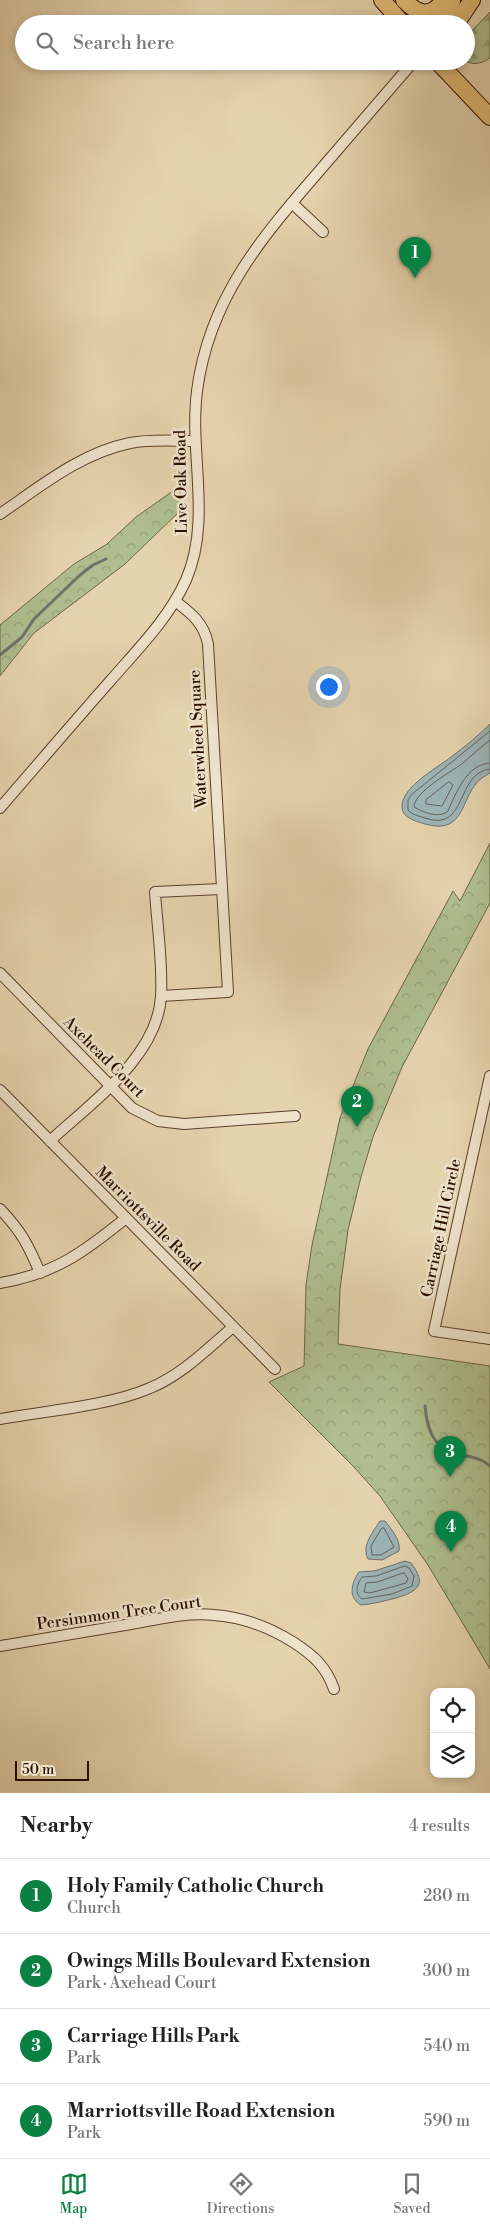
<!DOCTYPE html>
<meta charset="utf-8">
<style>
:root{--surface:#fff;--page:#f2f2f2;--text:#222;--muted:#767676;--line:#e0e0e0;--accent:#0b8043}
body{margin:0;font-family:"Libre Bodoni",serif;background:var(--page);color:var(--text)}
.controls{position:absolute;right:15px;bottom:15px;display:grid;overflow:hidden;border-radius:10px;box-shadow:0 2px 8px #0003}
.controls button{width:45px;height:45px;display:grid;place-items:center;padding:0;border:0;border-bottom:1px solid var(--line);background:var(--surface);color:var(--text);font:25px sans-serif}
.scale{position:absolute;left:15px;bottom:12px;width:74px;box-sizing:border-box;padding-left:5px;border:2px solid #2e0f00;border-top:0;font-size:14px;line-height:18px;white-space:nowrap;color:#2e0f00;-webkit-text-stroke:4px #eee2ca;paint-order:stroke}
.you{position:absolute;left:328px;top:686px;width:18px;height:18px;margin:-12px;border:4px solid #fff;border-radius:50%;background:#1a73e8;box-shadow:0 0 0 8px #1a73e833}
.badge{display:grid;place-items:center;width:32px;height:32px;border-radius:50%;background:var(--accent);color:#fff;font-size:16px;font-weight:700}
.pin{position:absolute;translate:-50% -41px;filter:drop-shadow(0 1px 2px #0008)}
.pin::after{content:'';position:absolute;top:26px;width:18px;height:15px;background:inherit;clip-path:polygon(0 0,100% 0,50% 100%)}
.list{margin:0;padding:0;list-style:none}
h2{display:flex;justify-content:space-between;align-items:center;height:65px;margin:0;padding:0 20px;font-size:21px}
h2 small{font-size:16px;font-weight:400;color:var(--muted)}
.list li{display:grid;grid-template-columns:32px 1fr auto;gap:15px;align-items:center;box-sizing:border-box;height:75px;padding:0 20px;border-top:1px solid var(--line)}
.list b{display:block;font-size:19px;white-space:nowrap}
.list p{margin:0;font-size:16px;white-space:nowrap;color:var(--muted)}
.list em{font-size:16px;font-style:normal;color:var(--muted)}
.icon{flex:none;width:28px;height:28px;fill:none;stroke:currentColor;stroke-width:2;stroke-linecap:round;stroke-linejoin:round}
.map{position:relative;flex:none;width:490px;height:1793px;overflow:hidden}
.search{position:absolute;background:var(--surface);box-shadow:0 2px 8px #0003;left:15px;right:15px;top:15px;height:55px;display:flex;align-items:center;gap:12px;box-sizing:border-box;padding:0 18px;border-radius:28px;color:var(--muted);font-size:19px}
.sheet{height:365px;background:var(--surface)}
nav{display:flex;justify-content:space-around;align-items:center;box-sizing:border-box;height:70px;border-top:1px solid var(--line);background:var(--surface);font-size:14px;color:var(--muted)}
nav a{display:grid;justify-items:center;gap:2px}
nav .on{color:var(--accent)}
.map>svg:first-child{display:block}
</style>
<div class="map">
<svg width="490" height="1793" viewBox="0 0 490 1793">
<defs>
<pattern id="forest-firs" width="22" height="20" patternUnits="userSpaceOnUse" patternTransform="scale(1.25)"><rect width="22" height="20" fill="#afbe8e"/><path d="M5 1l3.5 6h-7zM16 11l3.5 6h-7z" fill="#97a279"/></pattern>
<pattern id="park-crowns" width="20" height="18" patternUnits="userSpaceOnUse" patternTransform="scale(1.25)"><rect width="20" height="18" fill="#afbe8e"/><path d="M2 6a3 3 0 1 1 6 0M12 15a3 3 0 1 1 6 0" fill="none" stroke="#97a279"/></pattern>
</defs>
<rect width="100%" height="100%" fill="#e5d3ad"/>
<filter id="stains"><feTurbulence type="fractalNoise" baseFrequency=".004" numOctaves="4"/><feColorMatrix values="0 0 0 0 .2 0 0 0 0 .09 0 0 0 0 .02 0 0 0 .5 -.17"/></filter>
<radialGradient id="worn" r=".72"><stop offset=".6" stop-color="#630" stop-opacity="0"/><stop offset="1" stop-color="#630" stop-opacity=".3"/></radialGradient>
<path fill="url(#forest-firs)" stroke="#6e6647" d="M490 12V58C483 63 474 66 466 61V37Z"/>
<g fill="url(#park-crowns)" stroke="#6e6647">
<path d="M180 486 181 510 125 564 34 633 0 676V625L74 564 107 544 136 517Z"/>
<path d="M490 843V903L402 1067 373 1137 361 1177 348 1230 340 1289 338 1344 490 1366V1669L428 1565 380 1496 353 1466 269 1382 304 1366 306 1285 312 1245 340 1118 368 1049 453 891 460 901Z"/>
</g>
<g fill="#9cb4b7" stroke="#70726e">
<path d="M490 724V773C485 776 478 780 475 785 466 796 463 816 451 823 443 828 433 826 425 824 416 821 402 818 402 807 401 786 441 766 455 754 467 745 479 735 490 724Z"/>
<path d="M380 1521H385C391 1529 401 1540 399 1551L382 1560 368 1559C361 1546 373 1532 380 1521Z"/>
<path d="M405 1561 411 1563C427 1584 419 1591 396 1598 384 1601 373 1604 361 1605 347 1597 352 1582 359 1572L374 1571Z"/>
</g>
<g fill="none" stroke-linecap="round" stroke-linejoin="round">
<g stroke="#65625c" stroke-width="1">
<path d="M490 731 411 795 408 800V810C412 815 419 816 425 818 468 833 455 773 490 769"/>
<path d="M490 740C481 747 472 755 463 763 451 772 414 792 414 807 423 812 438 819 448 811 456 793 467 764 490 763"/>
<path d="M449 782 453 785 442 806 426 804V800Z"/>
<path d="M384 1528 394 1547 381 1555H372L371 1546 381 1529Z"/>
<path d="M405 1566 409 1568 414 1576 412 1586 392 1594 362 1599C354 1594 357 1584 362 1577L376 1576Z"/>
<path d="M404 1573 408 1579 406 1583 370 1593 364 1592 366 1583 377 1582Z"/>
</g>
<g stroke="#70726e" stroke-width="3">
<path d="M0 655 22 637 34 619 80 575 93 565 106 559"/>
<path d="M425 1406C427 1428 433 1449 457 1454 469 1457 480 1457 490 1466"/>
</g>
<defs>
<g id="street">
<path d="M292 203 323 232"/>
<path d="M0 514C41 486 81 453 130 443 152 439 173 441 195 441"/>
<path d="M0 808C37 765 74 722 111 680 138 649 169 618 186 580 212 520 189 454 197 391 209 298 262 237 321 169 352 133 383 97 414 61"/>
<path d="M0 973 132 1108 158 1121 184 1124 295 1116"/>
<path d="M161 996 228 992 208 644C204 623 191 613 175 601"/>
<path d="M490 1076 434 1331 490 1339"/>
<path d="M0 1090 275 1369"/>
<path d="M50 1141C91 1103 158 1056 161 996 163 964 157 924 155 892L221 889"/>
<path d="M0 1209C21 1231 29 1246 40 1273"/>
<path d="M0 1283C55 1274 84 1252 126 1218"/>
<path d="M0 1419C45 1411 109 1406 150 1388 182 1375 207 1349 233 1327"/>
<path d="M0 1646C44 1639 88 1631 131 1624 158 1619 187 1612 214 1615 242 1617 269 1627 293 1642 313 1655 326 1666 334 1689"/>
</g>
<g id="primary">
<path d="M382 0 403 24"/>
<path d="M404 0C418 15 431 18 444 0"/>
<path d="M437 24 452 2"/>
<path d="M456 24 472 0"/>
<path d="M437 61 490 117"/>
</g>
</defs>
<use href="#street" stroke="#5c402b" stroke-width="12"/>
<use href="#primary" stroke="#2e0f00" stroke-width="18"/>
<use href="#street" stroke="#eee2ca" stroke-width="10"/>
<use href="#primary" stroke="#e2ba76" stroke-width="16"/>
</g>
<g text-anchor="middle" dominant-baseline="central" stroke-width="5" stroke-linejoin="round" paint-order="stroke">
<g font-size="16" fill="#2e0f00" stroke="#eee2ca">
<text transform="translate(181 482) rotate(-91)">Live Oak Road</text>
<text transform="translate(198 739) rotate(-93)">Waterwheel Square</text>
<text transform="translate(104 1057) rotate(45)">Axehead Court</text>
<text transform="translate(148 1219) rotate(45)">Marriottsville Road</text>
<text transform="translate(441 1228) rotate(-78)">Carriage Hill Circle</text>
<text transform="translate(119 1613) rotate(-8)">Persimmon Tree Court</text>
</g>
</g>
<rect width="100%" height="100%" filter="url(#stains)"/>
<rect width="100%" height="100%" fill="url(#worn)"/>
</svg>
<div class="controls">
<button><svg class="icon" aria-label="locate" viewBox="0 0 24 24"><circle cx="12" cy="12" r="6"/><path d="M12 2v4M12 18v4M2 12h4M18 12h4"/></svg></button>
<button><svg class="icon" aria-label="layers" viewBox="0 0 24 24"><path d="M12 4l9 5-9 5-9-5zM3 14l9 5 9-5"/></svg></button>
</div>
<div class="scale">50 m</div>
<div class="you"></div>
<div class="pin badge" style="left:415px;top:278px">1</div>
<div class="pin badge" style="left:357px;top:1127px">2</div>
<div class="pin badge" style="left:450px;top:1477px">3</div>
<div class="pin badge" style="left:451px;top:1552px">4</div>
<div class="search"><svg class="icon" aria-label="search" viewBox="0 0 24 24"><circle cx="10" cy="10" r="6"/><path d="M15 15l6 6"/></svg>Search here</div>
</div>
<section class="sheet">
<h2>Nearby<small>4 results</small></h2>
<ul class="list">
<li><span class="badge">1</span><div><b>Holy Family Catholic Church</b><p>Church</p></div><em>280 m</em></li>
<li><span class="badge">2</span><div><b>Owings Mills Boulevard Extension</b><p>Park · Axehead Court</p></div><em>300 m</em></li>
<li><span class="badge">3</span><div><b>Carriage Hills Park</b><p>Park</p></div><em>540 m</em></li>
<li><span class="badge">4</span><div><b>Marriottsville Road Extension</b><p>Park</p></div><em>590 m</em></li>
</ul>
</section>
<nav>
<a class="on"><svg class="icon" aria-label="map" viewBox="0 0 24 24"><path d="M3 6l6-2 6 2 6-2v14l-6 2-6-2-6 2zM9 4v14M15 6v14"/></svg>Map</a>
<a><svg class="icon" aria-label="directions" viewBox="0 0 24 24"><path d="M12 3l9 9-9 9-9-9zM9 14v-3h6M13 9l2 2-2 2"/></svg>Directions</a>
<a><svg class="icon" aria-label="saved" viewBox="0 0 24 24"><path d="M7 4h10v16l-5-4-5 4z"/></svg>Saved</a>
</nav>
